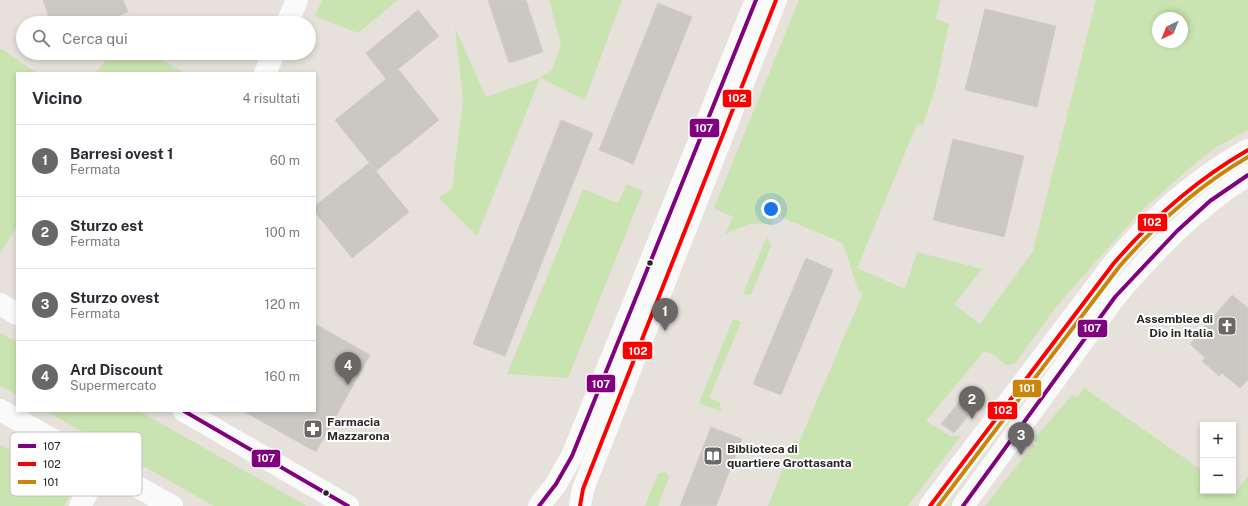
<!DOCTYPE html>
<html lang="it">
<meta charset="utf-8">
<style>
:root{--surface:#fff;--page:#f2f2f3;--text:#2b2b33;--muted:#7c7c81;--line:#e1e1e2;--accent:#6a6866}
body{margin:0;font-family:"Public Sans",sans-serif;background:var(--page);color:var(--text)}
.controls{position:absolute;right:12px;bottom:12px;display:grid;overflow:hidden;border-radius:0px;box-shadow:0 2px 6px #0003}
.controls button{width:36px;height:36px;display:grid;place-items:center;padding:0;border:0;border-bottom:1px solid var(--line);background:var(--surface);color:var(--text);font:20px sans-serif}
.compass{position:absolute;left:1152px;top:12px;width:36px;height:36px;border-radius:50%;background:var(--surface);box-shadow:0 2px 6px #0003;rotate:223deg}
.you{position:absolute;left:771px;top:209px;width:14px;height:14px;margin:-10px;border:3px solid #fff;border-radius:50%;background:#1a73e8;box-shadow:0 0 0 6px #1a73e833}
.badge{display:grid;place-items:center;width:26px;height:26px;border-radius:50%;background:var(--accent);color:#fff;font-size:13px;font-weight:700}
.pin{position:absolute;translate:-50% -33px;filter:drop-shadow(0 1px 2px #0008)}
.pin::after{content:'';position:absolute;top:21px;width:14px;height:12px;background:inherit;clip-path:polygon(0 0,100% 0,50% 100%)}
.list{margin:0;padding:0;list-style:none}
h2{display:flex;justify-content:space-between;align-items:center;height:52px;margin:0;padding:0 16px;font-size:17px}
h2 small{font-size:13px;font-weight:400;color:var(--muted)}
.list li{display:grid;grid-template-columns:26px 1fr auto;gap:12px;align-items:center;box-sizing:border-box;height:72px;padding:0 16px;border-top:1px solid var(--line)}
.list b{display:block;font-size:15px;white-space:nowrap}
.list p{margin:0;font-size:13px;white-space:nowrap;color:var(--muted)}
.list em{font-size:13px;font-style:normal;color:var(--muted)}
.icon{flex:none;width:22px;height:22px;fill:none;stroke:currentColor;stroke-width:2;stroke-linecap:round;stroke-linejoin:round}
.map{position:relative;flex:none;width:1248px;height:506px;overflow:hidden}
.search{position:absolute;background:var(--surface);box-shadow:0 2px 6px #0003;left:16px;top:16px;width:300px;height:44px;display:flex;align-items:center;gap:10px;box-sizing:border-box;padding:0 14px;border-radius:22px;color:var(--muted);font-size:15px}
.panel{position:absolute;background:var(--surface);box-shadow:0 2px 6px #0003;left:16px;top:72px;width:300px;height:340px;border-radius:0px}
.map>svg:first-child{display:block}
</style>
<div class="map">
<svg width="1248" height="506" viewBox="0 0 1248 506">
<rect width="100%" height="100%" fill="#e6e1db"/>
<g fill="#c9e4b0" fill-rule="evenodd">
<path d="M322 0H398L358 33 315 16Z"/>
<path d="M549 0H622L585 100 540 78 477 236 439 198 452 188 463 100 455 28 486 97 540 78 552 70 561 45Z"/>
<path d="M799 0H940L936 19 949 24 936 86 923 125 917 124 857 268 905 289 917 252 982 269 954 304 980 324 1033 251 1096 0H1248V130L1216 147 1186 171 1138 214 1055 308 1015 364 1006 365 994 355 984 351 926 421 950 436H961L908 506H768L794 440 799 442 863 293 858 290 843 243 776 215 772 225C754 221 740 226 725 235L733 217 714 208ZM1158 18H1182V42H1158Z"/>
<path d="M0 48 37 73H17V227L0 253Z"/>
<path d="M112 53H150L185 73H95Z"/>
<path d="M627 184 643 191 568 378 507 374 583 189 618 203Z"/>
<path d="M767 236 771 246 751 295 743 294Z"/>
<path d="M733 319 741 322 709 398 719 402 722 412 699 403Z"/>
<path d="M0 333 17 342V395L0 385Z"/>
<path d="M1084 388 1203 471V491H1233L1235 493 1248 476V506H985L1033 445H1038L1034 439 1073 394 1077 398Z"/>
<path d="M46 411H139L307 506H214Z"/>
<path d="M0 445 69 483 73 476 79 480 64 506H0Z"/>
<path d="M663 472 667 473 669 477 658 506H645L658 474Z"/>
</g>
<g fill="#cbc7c3" stroke="#d1cdc7">
<path d="M43 0H123L128 12 100 23H51Z"/>
<path d="M488 0H526L543 52 509 63Z"/>
<path d="M658 3 692 17 633 164 599 150Z"/>
<path d="M985 9 1056 26 1037 107 965 90Z"/>
<path d="M418 10 439 36 398 69 439 120 376 171 335 120 386 79 366 53Z"/>
<path d="M561 120 593 133 505 356 473 344Z"/>
<path d="M953 139 1024 156 1004 237 933 220Z"/>
<path d="M369 163 409 212 352 258 315 212V206Z"/>
<path d="M806 258 833 270 781 395 753 384Z"/>
<path d="M1232 295 1248 308V380L1240 388 1222 373 1219 376 1202 361 1205 358 1190 344Z"/>
<path d="M315 324 370 355 316 452 243 411H315Z"/>
<path d="M964 396 976 406 954 433 941 424Z"/>
<path d="M711 427 742 439 716 506H680Z"/>
</g>
<g fill="none" stroke-linecap="round" stroke-linejoin="round">
<g stroke="#fbfafa" stroke-width="22">
<path d="M287 23 297 0"/>
<path d="M265 73 274 53"/>
<path d="M0 304 17 314"/>
<path d="M0 410 172 506"/>
<path d="M184 411 348 506"/>
<path d="M80 506 101 466"/>
<path d="M539 506 556 484 572 456 756 0"/>
<path d="M580 506 583 489 776 0"/>
<path d="M930 506 1114 263C1153 217 1195 179 1248 150"/>
<path d="M963 506 1115 297C1155 250 1195 208 1248 175"/>
</g>
<defs>
<g id="bus-1">
<path d="M184 411 348 506"/>
<path d="M539 506 556 484 572 456 756 0"/>
<path d="M963 506 1115 297 1177 231 1210 201 1248 175"/>
</g>
<g id="bus-2">
<path d="M580 506 583 489 776 0"/>
<path d="M930 506 1114 263C1153 218 1196 180 1248 150"/>
</g>
<path id="bus-3" d="M938 506 1119 267C1157 223 1198 186 1248 157"/>
</defs>
<use href="#bus-1" stroke="#fff" stroke-width="7"/>
<use href="#bus-2" stroke="#fff" stroke-width="7"/>
<use href="#bus-3" stroke="#fff" stroke-width="7"/>
<use href="#bus-1" stroke="#800080" stroke-width="4"/>
<use href="#bus-2" stroke="#f00" stroke-width="4"/>
<use href="#bus-3" stroke="#c9860a" stroke-width="4"/>
</g>
<defs>
<symbol id="church-square" viewBox="-11 -11 22 22"><rect x="-9" y="-9" width="18" height="18" rx="4" fill="#6a6866" stroke="#fff"/><path d="M-1.2-6h2.4v3.5h3.3v2.4h-3.3V6h-2.4V-.1h-3.3v-2.4h3.3Z" fill="#fff"/></symbol>
<symbol id="pharmacy-square" viewBox="-11 -11 22 22"><rect x="-9" y="-9" width="18" height="18" rx="4" fill="#6a6866" stroke="#fff"/><path d="M-2-6h4v4h4v4h-4v4h-4v-4h-4v-4h4Z" fill="#fff"/></symbol>
<symbol id="library-square" viewBox="-11 -11 22 22"><rect x="-9" y="-9" width="18" height="18" rx="4" fill="#6a6866" stroke="#fff"/><path d="M-6-4Q-3-5.5-.7-3.5V5Q-3 3-6 4ZM6-4Q3-5.5 .7-3.5V5Q3 3 6 4Z" fill="#fff"/></symbol>
</defs>
<g fill-rule="evenodd">
<use href="#church-square" x="1216" y="315" width="22" height="22"/>
<use href="#pharmacy-square" x="302" y="418" width="22" height="22"/>
<use href="#library-square" x="702" y="445" width="22" height="22"/>
</g>
<g fill="#272727" stroke="#fff" stroke-width="1.5">
<circle cx="650" cy="263" r="3.5"/>
<circle cx="326" cy="493" r="3.5"/>
</g>
<g text-anchor="middle" dominant-baseline="central" stroke-width="4" stroke-linejoin="round" paint-order="stroke">
<g font-size="12" font-weight="bold" fill="#272727" stroke="#fff" text-anchor="start">
<text x="1213" y="319" text-anchor="end">Assemblee di<tspan x="1213" dy="14">Dio in Italia</tspan></text>
<text x="327" y="422">Farmacia<tspan x="327" dy="14">Mazzarona</tspan></text>
<text x="727" y="449">Biblioteca di<tspan x="727" dy="14">quartiere Grottasanta</tspan></text>
</g>
</g>
<rect x="10" y="432" width="132" height="64" rx="6" fill="#fff" stroke="#bebebe" stroke-width="1"/>
<rect x="18" y="444" width="18" height="4" fill="#800080"/>
<rect x="18" y="462" width="18" height="4" fill="#f00"/>
<rect x="18" y="480" width="18" height="4" fill="#c9860a"/>
<g font-size="11" fill="#272727">
<text x="43" y="450">107</text>
<text x="43" y="468">102</text>
<text x="43" y="486">101</text>
</g>
<g stroke="#fff" stroke-width="1.5">
<rect x="722" y="89" width="30" height="19" rx="4" fill="#f00"/>
<rect x="689" y="118" width="31" height="20" rx="4" fill="#800080"/>
<rect x="1137" y="213" width="31" height="19" rx="4" fill="#f00"/>
<rect x="1077" y="319" width="31" height="19" rx="4" fill="#800080"/>
<rect x="622" y="341" width="31" height="19" rx="4" fill="#f00"/>
<rect x="586" y="374" width="30" height="19" rx="4" fill="#800080"/>
<rect x="1012" y="379" width="30" height="19" rx="4" fill="#c9860a"/>
<rect x="987" y="401" width="31" height="19" rx="4" fill="#f00"/>
<rect x="251" y="449" width="30" height="19" rx="4" fill="#800080"/>
</g>
<g font-size="11" text-anchor="middle" font-weight="bold" fill="#fff">
<text x="737" y="102">102</text>
<text x="704" y="132">107</text>
<text x="1152" y="226">102</text>
<text x="1092" y="332">107</text>
<text x="638" y="355">102</text>
<text x="601" y="388">107</text>
<text x="1027" y="392">101</text>
<text x="1003" y="414">102</text>
<text x="266" y="462">107</text>
</g>
</svg>
<div class="controls">
<button>+</button>
<button>−</button>
</div>
<svg class="compass" viewBox="-18 -18 36 36"><path d="M0-13l5 13h-10z" fill="#e53935"/><path d="M0 13l5-13h-10z" fill="#7c7c81"/></svg>
<div class="you"></div>
<div class="pin badge" style="left:665px;top:331px">1</div>
<div class="pin badge" style="left:972px;top:419px">2</div>
<div class="pin badge" style="left:1021px;top:455px">3</div>
<div class="pin badge" style="left:348px;top:385px">4</div>
<div class="search"><svg class="icon" aria-label="search" viewBox="0 0 24 24"><circle cx="10" cy="10" r="6"/><path d="M15 15l6 6"/></svg>Cerca qui</div>
<section class="panel">
<h2>Vicino<small>4 risultati</small></h2>
<ul class="list">
<li><span class="badge">1</span><div><b>Barresi ovest 1</b><p>Fermata</p></div><em>60 m</em></li>
<li><span class="badge">2</span><div><b>Sturzo est</b><p>Fermata</p></div><em>100 m</em></li>
<li><span class="badge">3</span><div><b>Sturzo ovest</b><p>Fermata</p></div><em>120 m</em></li>
<li><span class="badge">4</span><div><b>Ard Discount</b><p>Supermercato</p></div><em>160 m</em></li>
</ul>
</section>
</div>
